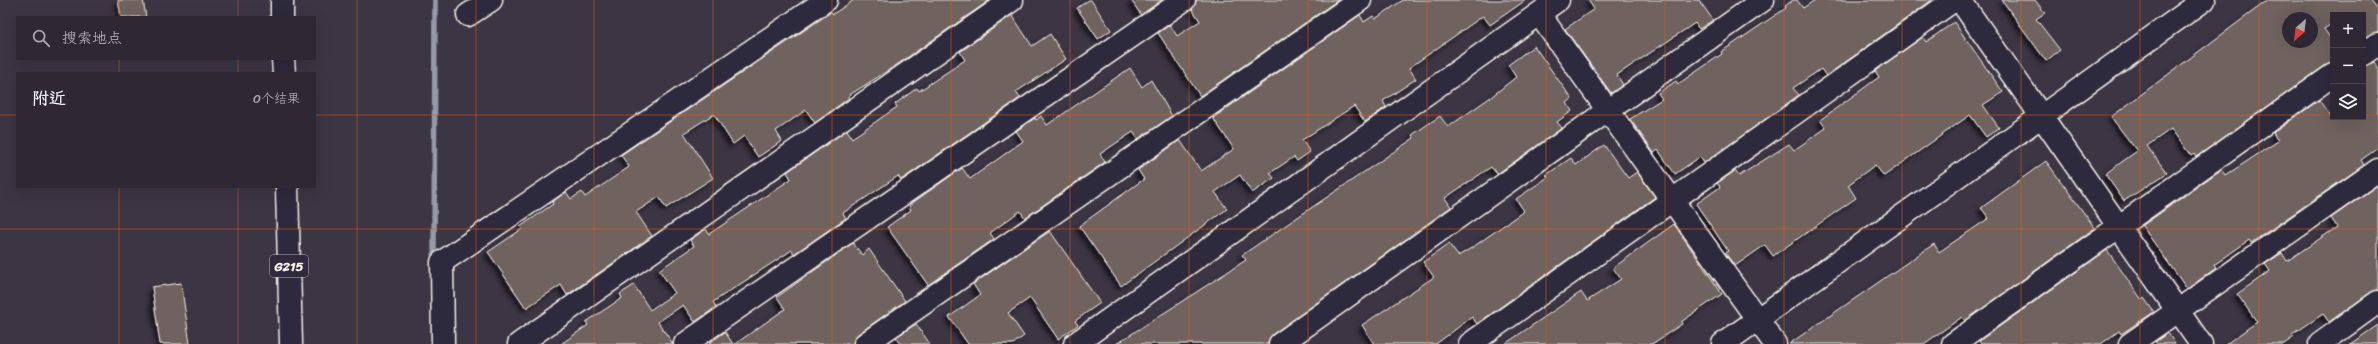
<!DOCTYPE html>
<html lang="zh">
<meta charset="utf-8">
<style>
:root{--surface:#2d2833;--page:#39343f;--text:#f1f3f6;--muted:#a7a6ac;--line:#48444e}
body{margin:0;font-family:Sriracha,"LXGW WenKai TC",sans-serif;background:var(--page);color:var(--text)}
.controls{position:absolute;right:12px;top:12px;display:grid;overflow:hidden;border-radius:0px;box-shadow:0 4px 16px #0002}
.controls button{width:36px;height:36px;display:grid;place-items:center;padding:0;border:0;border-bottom:1px solid var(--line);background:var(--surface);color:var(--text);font:20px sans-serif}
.compass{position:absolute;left:2282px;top:12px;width:36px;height:36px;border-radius:50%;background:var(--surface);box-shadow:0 4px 16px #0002;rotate:208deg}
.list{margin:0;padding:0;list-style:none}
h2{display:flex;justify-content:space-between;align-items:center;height:52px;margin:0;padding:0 16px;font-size:17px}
h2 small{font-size:13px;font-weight:400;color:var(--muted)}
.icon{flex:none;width:22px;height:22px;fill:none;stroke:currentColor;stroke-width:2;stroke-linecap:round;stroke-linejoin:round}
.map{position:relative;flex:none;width:2378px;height:344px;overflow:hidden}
.search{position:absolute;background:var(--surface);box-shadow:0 4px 16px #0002;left:16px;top:16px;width:300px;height:44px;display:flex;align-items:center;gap:10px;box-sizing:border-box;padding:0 14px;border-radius:0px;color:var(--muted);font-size:15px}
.panel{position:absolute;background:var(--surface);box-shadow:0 4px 16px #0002;left:16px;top:72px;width:300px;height:116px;border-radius:0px}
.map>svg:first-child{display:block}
</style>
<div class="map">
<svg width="2378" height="344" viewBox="0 0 2378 344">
<defs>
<filter id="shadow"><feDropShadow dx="-3.5" dy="3.5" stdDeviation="2" flood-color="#0009"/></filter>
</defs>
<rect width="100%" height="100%" fill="#3c3544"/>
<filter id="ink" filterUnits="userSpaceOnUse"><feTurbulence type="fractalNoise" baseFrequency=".025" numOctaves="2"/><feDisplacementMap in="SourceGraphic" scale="8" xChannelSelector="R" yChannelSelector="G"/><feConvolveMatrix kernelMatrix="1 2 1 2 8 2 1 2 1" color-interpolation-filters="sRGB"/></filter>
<g filter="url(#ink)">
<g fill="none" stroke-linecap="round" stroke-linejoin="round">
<path stroke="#939ba8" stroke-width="5.5" d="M434 262 435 0"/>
</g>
<g fill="#70635f" stroke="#f4f1e8" fill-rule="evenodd" filter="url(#shadow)">
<path d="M118 0H143L146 17H121Z"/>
<path d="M854 0H990L898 64 848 96 849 98 815 123 806 110 776 131 782 141 758 157 744 136 733 144 714 114 684 133 713 178 666 208 659 197 636 212 652 236 567 295 561 285 526 308 488 252 522 229 520 227 553 204 552 202 566 192 571 199 582 192 585 197 629 167 621 155 821 19 831 12 833 14Z"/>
<path d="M1089 0H1091L1111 30 1098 39 1077 8Z"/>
<path d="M1131 0H1162L1141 15Z"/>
<path d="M1196 0H1338L1200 96 1158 33 1170 25 1177 36 1200 21 1192 9Z"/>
<path d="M1403 0H1526L1490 25 1483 16 1409 68 1416 79 1383 101 1386 107 1365 122 1354 106 1302 140 1310 152 1297 161 1294 157 1270 173 1274 178 1252 193 1240 175 1215 192 1227 209 1121 286 1079 226 1144 179 1138 170 1180 140 1201 171 1234 149 1213 118 1360 15 1364 22 1373 16 1375 19Z"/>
<path d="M1588 0H1699L1713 20 1699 29 1695 23 1617 75 1623 85 1611 93 1565 29 1594 9Z"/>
<path d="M1793 0H1797L1803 8 1815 0H1932L1826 76 1821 69 1793 88 1799 95 1704 163 1700 157 1675 174 1658 150 1654 153 1630 119 1662 99 1658 93 1676 81 1678 84 1722 54 1721 52 1786 8 1785 6Z"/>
<path d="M2002 0H2035L2045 13 2036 19 2060 50 2046 61Z"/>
<path d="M2268 0H2370L2378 10V32L2363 39V15H2333V23L2324 29 2333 42V63L2326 65 2196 157 2194 154 2191 156 2171 129 2147 146 2167 173 2124 201 2105 174 2137 151 2111 117ZM2288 18H2312V42H2288Z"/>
<path d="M1012 15 1032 46 1050 34 1066 59 1016 92 1020 98 901 180 898 176 843 213 846 218 794 254 792 250 713 302 716 307 695 322 683 305 658 322 673 344H561L588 325 586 322 622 298 620 294 634 285 650 310 675 293 659 270 694 246 690 240 706 229 709 234 791 179 787 172 847 130 852 138 897 107 895 104 917 88 919 91 965 60 960 52Z"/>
<path d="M1954 22 2003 92 1983 105 1999 128 1986 137 1970 115 1884 176 1875 165 1848 185 1856 198 1773 256 1765 245 1735 266 1725 253 1728 251 1696 204 1720 187 1717 183 1735 171 1739 176 1789 144 1794 150 1826 128 1820 120 1879 77 1875 71 1923 37 1926 42Z"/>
<path d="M1534 46 1572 99 1567 103 1572 111 1557 122 1562 128 1497 174 1491 167 1445 198 1451 207 1273 334 1268 344H1116L1246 260 1242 255 1414 138 1412 135 1440 116 1448 127 1491 97 1516 77 1508 65Z"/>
<path d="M2374 62 2378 68V148L2361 160 2364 165 2251 243 2249 240 2214 265 2216 268 2187 289 2142 226 2222 169 2226 175 2278 141 2273 133 2319 100 2331 117H2363V66Z"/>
<path d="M1130 68 1142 87 1151 80 1172 116 1138 139 1133 132 1100 154 1105 162 1025 218 1020 211 990 233 994 239 928 285 887 227 911 210 909 206 915 201 962 168 970 179 1023 141 1016 131 1035 118 1036 120 1041 116 1047 125Z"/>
<path d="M1604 145 1628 178 1637 172 1655 197 1477 324 1472 317 1436 344H1374L1362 325 1434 277 1423 262 1449 244 1458 256 1473 247 1524 211 1516 199 1548 177 1546 175 1571 158 1576 165Z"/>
<path d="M2046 161 2095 228 1965 321 1962 317 1924 344H1789L1934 244 1939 252 1989 218 1981 208Z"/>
<path d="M2378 185V290L2371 292 2329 322 2323 314 2292 335 2294 337 2284 344H2226L2257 322 2237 294 2270 271 2265 264 2282 253 2287 261 2337 227 2331 218Z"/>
<path d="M1674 224 1722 294 1681 322 1682 324 1652 344H1505L1581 292 1587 301 1621 279 1613 268Z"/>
<path d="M1050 231 1100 303 1075 321 1078 325 1058 339 1030 298 1008 313 1024 336 1013 344H968L949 317 980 295 973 284Z"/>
<path d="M853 243 862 255 869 249 905 301 858 334 853 344H735L785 309 777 297Z"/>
<path d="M2107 250 2142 300 2144 298 2154 312 2121 334 2119 331 2101 344H1981L1979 341Z"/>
<path d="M181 283 190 344H160L152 287Z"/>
<path d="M916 324 930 344H901L896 337Z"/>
<path d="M2378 325V344H2350Z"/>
<path d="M725 332 733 344H710L709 343Z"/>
<path d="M2168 333 2175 344H2157L2155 342Z"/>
</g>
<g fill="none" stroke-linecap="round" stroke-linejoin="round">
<defs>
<g id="minor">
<path d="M1960 0 2201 344"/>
<path d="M1539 14 1775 344"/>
<path d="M468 15 491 0"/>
<path d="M2363 54 2378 44"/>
<path d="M443 344 442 262 826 0"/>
<path d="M519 344 1012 0"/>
<path d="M685 344 1184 0"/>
<path d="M865 344 1360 0"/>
<path d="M1075 344 1558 0"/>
<path d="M1280 344 1763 0"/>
<path d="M1470 344 1954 0"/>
<path d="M1723 344 2204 0"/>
<path d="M1953 344 2333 75"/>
<path d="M2130 344 2378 170"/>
<path d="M2320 344 2378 302"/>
</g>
<g id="highway">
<path d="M282 0V17"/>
<path d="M283 59 284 73"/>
<path d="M287 187 291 344"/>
</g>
</defs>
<use href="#minor" stroke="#f4f1e8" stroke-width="25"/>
<use href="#highway" stroke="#f4f1e8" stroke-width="25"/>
<use href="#minor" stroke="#2f2a3d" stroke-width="22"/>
<use href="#highway" stroke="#2f2a3d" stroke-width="22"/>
</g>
</g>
<path fill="none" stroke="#e8590c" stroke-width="1" stroke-opacity="0.55" d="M119 0V17M238 0V17M357 0V344M476 0V344M594 0V344M713 0V344M832 0V344M951 0V344M1070 0V344M1189 0V344M1308 0V344M1427 0V344M1546 0V344M1665 0V344M1784 0V344M1902 0V344M2021 0V344M2140 0V344M2259 0V344M119 59V73M238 59V73M0 115H17M315 115H2333M2363 115H2378M119 187V344M238 187V344M0 229H2378"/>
<g text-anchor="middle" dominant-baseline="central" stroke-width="3" stroke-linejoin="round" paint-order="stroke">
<rect fill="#2f2a3d" stroke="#b9b5b5" stroke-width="1" x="270" y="255" width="38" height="22" rx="3"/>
<g font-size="13" font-weight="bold" fill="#f4f1e8">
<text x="289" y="266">G215</text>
</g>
</g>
</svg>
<div class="controls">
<button>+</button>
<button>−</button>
<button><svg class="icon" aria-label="layers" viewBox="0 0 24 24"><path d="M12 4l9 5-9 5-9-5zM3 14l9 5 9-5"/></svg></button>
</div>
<svg class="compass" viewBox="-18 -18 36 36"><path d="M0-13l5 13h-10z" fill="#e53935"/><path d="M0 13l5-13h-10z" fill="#a7a6ac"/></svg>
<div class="search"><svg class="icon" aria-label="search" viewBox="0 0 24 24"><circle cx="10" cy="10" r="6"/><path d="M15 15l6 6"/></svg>搜索地点</div>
<section class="panel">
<h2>附近<small>0个结果</small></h2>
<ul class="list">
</ul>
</section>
</div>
